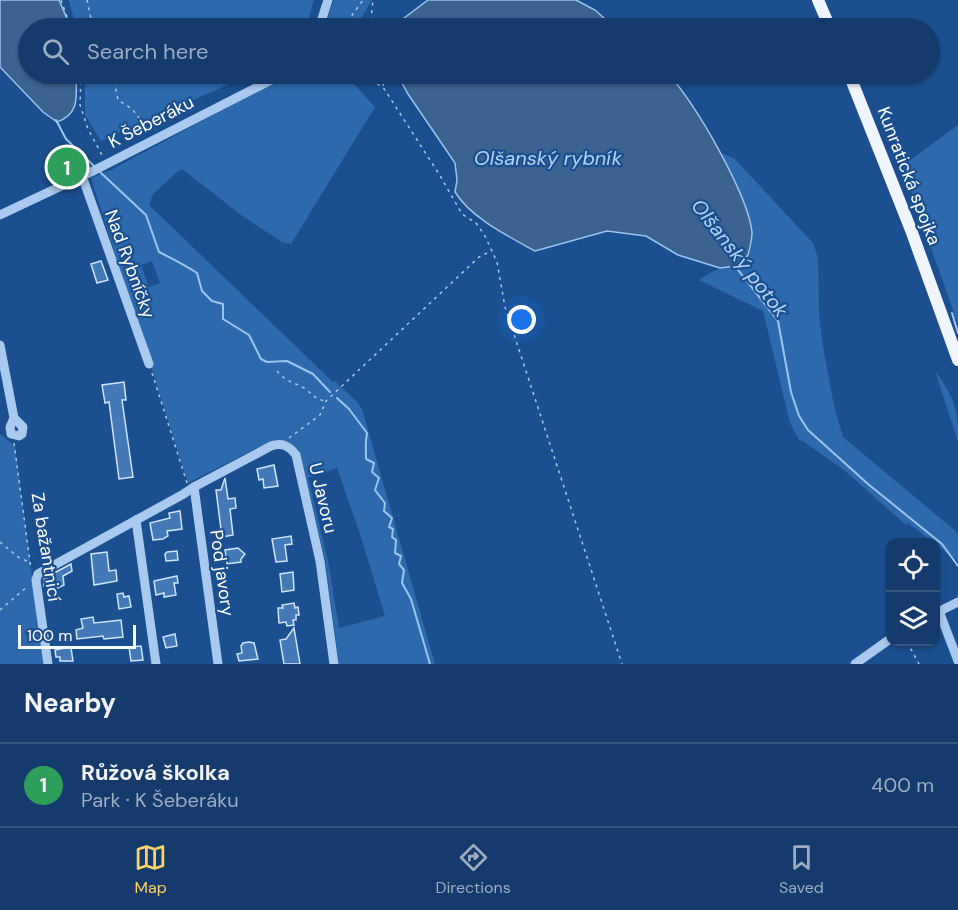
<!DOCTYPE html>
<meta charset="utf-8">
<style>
:root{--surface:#143b6b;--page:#214673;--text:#f1f3f6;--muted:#9dadc1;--line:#33557e;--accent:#ffd166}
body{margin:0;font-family:"DM Sans",sans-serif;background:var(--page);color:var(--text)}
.controls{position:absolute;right:18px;bottom:18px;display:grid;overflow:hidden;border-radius:12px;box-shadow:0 2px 4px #0004}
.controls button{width:54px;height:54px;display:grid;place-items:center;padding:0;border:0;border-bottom:2px solid var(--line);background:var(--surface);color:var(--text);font:30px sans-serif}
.scale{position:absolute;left:18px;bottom:15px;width:118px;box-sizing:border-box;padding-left:6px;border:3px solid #fff;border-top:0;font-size:16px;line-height:21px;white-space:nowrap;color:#fff;-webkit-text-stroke:4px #1b4f8f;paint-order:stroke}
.you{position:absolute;left:522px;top:320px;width:21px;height:21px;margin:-15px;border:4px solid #fff;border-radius:50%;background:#1a73e8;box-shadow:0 0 0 9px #1a73e833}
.badge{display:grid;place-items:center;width:39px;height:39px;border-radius:50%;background:var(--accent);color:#fff;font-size:20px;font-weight:700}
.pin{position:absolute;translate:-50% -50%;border:3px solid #fff;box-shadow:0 2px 6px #0006}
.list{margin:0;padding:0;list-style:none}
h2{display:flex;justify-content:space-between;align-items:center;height:78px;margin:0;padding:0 24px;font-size:26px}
h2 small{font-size:20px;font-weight:400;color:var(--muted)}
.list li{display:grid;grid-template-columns:39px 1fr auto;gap:18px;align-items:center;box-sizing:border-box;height:84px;padding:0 24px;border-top:2px solid var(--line)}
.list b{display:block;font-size:22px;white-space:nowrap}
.list p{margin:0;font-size:20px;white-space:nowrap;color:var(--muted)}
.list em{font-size:20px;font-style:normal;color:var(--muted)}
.icon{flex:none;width:33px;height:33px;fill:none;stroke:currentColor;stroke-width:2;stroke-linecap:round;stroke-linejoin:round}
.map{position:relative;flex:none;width:958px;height:664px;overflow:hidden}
.search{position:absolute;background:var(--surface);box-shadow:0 2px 4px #0004;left:18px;right:18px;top:18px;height:66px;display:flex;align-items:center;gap:15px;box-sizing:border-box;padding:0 21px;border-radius:33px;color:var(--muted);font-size:22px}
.sheet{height:162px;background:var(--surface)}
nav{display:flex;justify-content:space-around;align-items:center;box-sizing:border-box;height:84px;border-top:2px solid var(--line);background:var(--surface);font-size:16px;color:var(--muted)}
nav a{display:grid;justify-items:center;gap:3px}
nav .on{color:var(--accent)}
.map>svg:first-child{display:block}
</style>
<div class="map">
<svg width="958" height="664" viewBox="0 0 958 664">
<rect width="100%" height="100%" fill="#1b4f8f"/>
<g fill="#2e69ad" fill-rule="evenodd">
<path d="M69 0H314L306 28H76Z"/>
<path d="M334 0H372L355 28H324Z"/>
<path d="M85 74H252L101 141 85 115Z"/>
<path d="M289 74H345L375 107 291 244 282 242 241 215 182 169 178 171 153 194 149 205 333 382 335 381 358 403 362 409 435 664H339L325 559 299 451C287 439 281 438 265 444L188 483 91 178 111 170ZM152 261 160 283 149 287 141 265ZM337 468 361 537 385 616 339 628 328 561 308 478Z"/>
<path d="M958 125V324L902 166Z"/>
<path d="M718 152 734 158 813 243 818 258 819 314 823 346 834 406 843 437 958 533V561L908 523 906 525 844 470 803 441 799 440 790 423 763 311 699 280C705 276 712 271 719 269 730 265 740 266 748 255 764 232 729 173 718 152Z"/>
<path d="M935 371C955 399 958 408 958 442Z"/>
<path d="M0 434 15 446 32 576 36 580 48 664H0Z"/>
</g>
<g fill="#3c6290" stroke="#9cc4f0" stroke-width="1.5">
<path d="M0 0H59L71 28H28V74H76C76 95 81 113 57 122L43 112 0 67Z"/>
<path d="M428 0H576L595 10 615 28H391Z"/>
<path d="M397 74H668C694 100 748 195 752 232 752 240 750 248 748 255L735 266 720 268 678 255 646 236 607 231 535 251C508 236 471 218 455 192L457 180 455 163 408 94Z"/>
</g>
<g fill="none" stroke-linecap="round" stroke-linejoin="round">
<g stroke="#9cc4f0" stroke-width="2">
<path d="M56 120 66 139 94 166"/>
<path d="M100 172 146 215 159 252C173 259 185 265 197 273L202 291 212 301 223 304V319L249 335 261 359 267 362 287 361 313 374 330 392"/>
<path d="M735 266 778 321 791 392 799 416 808 430 868 484 942 544 958 566"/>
<path d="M952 313 958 333"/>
<path d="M337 398 349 409 367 433C365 443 366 449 366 459L374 463 372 472 379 478 375 490 385 503 384 511 392 518 389 527 393 529 392 537 396 540 395 553 401 556 399 564 404 570 402 583 411 599 430 664"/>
</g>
</g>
<g fill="#4478b7" stroke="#cfe3fa" stroke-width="1.5">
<path d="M101 261 108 280 97 283 91 264Z"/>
<path d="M124 382 126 400H122L133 477 119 479 109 402 105 403 102 385Z"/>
<path d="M274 465 278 486 264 488 263 479 259 480 257 469Z"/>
<path d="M225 478 228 499 235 498 236 508 230 509 233 535 222 537 216 490H221Z"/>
<path d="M180 511 182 529 167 531 168 536 163 539 153 540 150 523 170 518 169 513Z"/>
<path d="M291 536 292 544 285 545 287 561 276 562 272 539Z"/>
<path d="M238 548 245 554 241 559V562L227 564 225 550Z"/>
<path d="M177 551 178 560 166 561 165 554 167 552Z"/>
<path d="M107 552 109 571 116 570 117 581 94 585 91 554Z"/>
<path d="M71 564 72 571 63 576 64 585 56 589 55 584 44 586V579L54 575V573Z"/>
<path d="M293 572 294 590 282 592 280 574Z"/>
<path d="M177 576 178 583H174L176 595 164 597V593L156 595 154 581Z"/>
<path d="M123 593 124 597 129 596 131 607 119 609 117 594Z"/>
<path d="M294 603 295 608 298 607 299 615H296V620H293L294 625 287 626 286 622 279 623 278 608H283L282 605Z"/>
<path d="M93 617 94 623 121 620 123 637 104 639 103 636 77 639 76 630 83 628 81 619Z"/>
<path d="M294 628 300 664H284L280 640 286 639Z"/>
<path d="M175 634 177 646 166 648 163 637Z"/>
<path d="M249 642 254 643 258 659 239 661 237 654 242 653 241 646 243 643Z"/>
<path d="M141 646 143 660 131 661 129 647Z"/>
<path d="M65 648H71L73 661H60V657H56L55 650Z"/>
</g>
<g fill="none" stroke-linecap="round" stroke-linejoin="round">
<g stroke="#a9c9ee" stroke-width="1.5" stroke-dasharray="3 4.5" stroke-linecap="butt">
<path d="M61 0 71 28"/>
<path d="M87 0 93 28"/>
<path d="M343 28 363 0"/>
<path d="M370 28 373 0"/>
<path d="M81 74 80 105 88 129 103 157"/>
<path d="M113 74 118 100 132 109 140 119 156 130"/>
<path d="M357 74 383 87 439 174 462 214 476 223 485 236 497 262 505 307 622 664"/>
<path d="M383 86 384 74"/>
<path d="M277 371C288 384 297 382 308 391 314 396 316 399 325 401"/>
<path d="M152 373 187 483"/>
<path d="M289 438 320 415 326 401 479 257 491 251"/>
<path d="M14 443 31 569"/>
<path d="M0 542 18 557 29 562"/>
<path d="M0 610 28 586"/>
<path d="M907 642 919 664"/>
</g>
<g stroke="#a9c9ee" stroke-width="9">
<path d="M319 28 328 0"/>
<path d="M82 176 149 364"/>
<path d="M0 215 91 172 283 74"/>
<path d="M0 345 14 418 10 427 11 434 19 436 22 434 23 427 14 418"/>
<path d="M194 487 218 664"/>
<path d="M182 495 194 487 271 446C282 442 289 446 296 455L320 561 334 664"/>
<path d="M136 520 156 664"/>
<path d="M939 611 958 661"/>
<path d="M936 613 958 602"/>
<path d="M48 664 36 580 38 574 180 496"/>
<path d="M855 664 890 639"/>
</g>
<g stroke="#f0f6ff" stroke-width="12">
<path d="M818 0 830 28"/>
<path d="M849 74 911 230 958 360"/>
</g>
</g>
<g text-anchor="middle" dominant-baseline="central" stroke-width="4.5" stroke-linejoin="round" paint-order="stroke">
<g font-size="18" fill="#fff" stroke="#1b4f8f">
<text transform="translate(151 122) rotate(-27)">K Šeberáku</text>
<text transform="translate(909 176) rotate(69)">Kunratická spojka</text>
<text transform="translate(130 264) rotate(70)">Nad Rybníčky</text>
<text transform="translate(323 498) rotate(77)">U Javoru</text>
<text transform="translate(46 547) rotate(81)">Za bažantnicí</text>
<text transform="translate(222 573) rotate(82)">Pod javory</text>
</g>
<g font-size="20" font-style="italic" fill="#b5d3f5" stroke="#1b4f8f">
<text x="548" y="158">Olšanský rybník</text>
<text transform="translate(740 258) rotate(52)">Olšanský potok</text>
</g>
</g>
</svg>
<div class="controls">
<button><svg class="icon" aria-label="locate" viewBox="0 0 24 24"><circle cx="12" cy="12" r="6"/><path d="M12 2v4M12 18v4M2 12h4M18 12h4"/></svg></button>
<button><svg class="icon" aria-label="layers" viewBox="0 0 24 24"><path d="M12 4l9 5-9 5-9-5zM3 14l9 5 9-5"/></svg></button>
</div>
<div class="scale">100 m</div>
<div class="you"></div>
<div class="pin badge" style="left:67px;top:167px;background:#2e9e5b">1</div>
<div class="search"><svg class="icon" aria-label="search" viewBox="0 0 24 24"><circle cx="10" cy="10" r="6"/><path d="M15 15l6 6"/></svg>Search here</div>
</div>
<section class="sheet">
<h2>Nearby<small></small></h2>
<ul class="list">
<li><span class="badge" style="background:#2e9e5b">1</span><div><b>Růžová školka</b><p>Park · K Šeberáku</p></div><em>400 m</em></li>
</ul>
</section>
<nav>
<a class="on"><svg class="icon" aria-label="map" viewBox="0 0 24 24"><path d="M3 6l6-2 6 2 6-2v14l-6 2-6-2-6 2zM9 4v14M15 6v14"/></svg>Map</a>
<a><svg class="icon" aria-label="directions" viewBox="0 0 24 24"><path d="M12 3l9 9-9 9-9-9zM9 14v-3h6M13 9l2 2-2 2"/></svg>Directions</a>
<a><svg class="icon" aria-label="saved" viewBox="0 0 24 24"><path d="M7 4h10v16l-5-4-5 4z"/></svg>Saved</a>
</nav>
